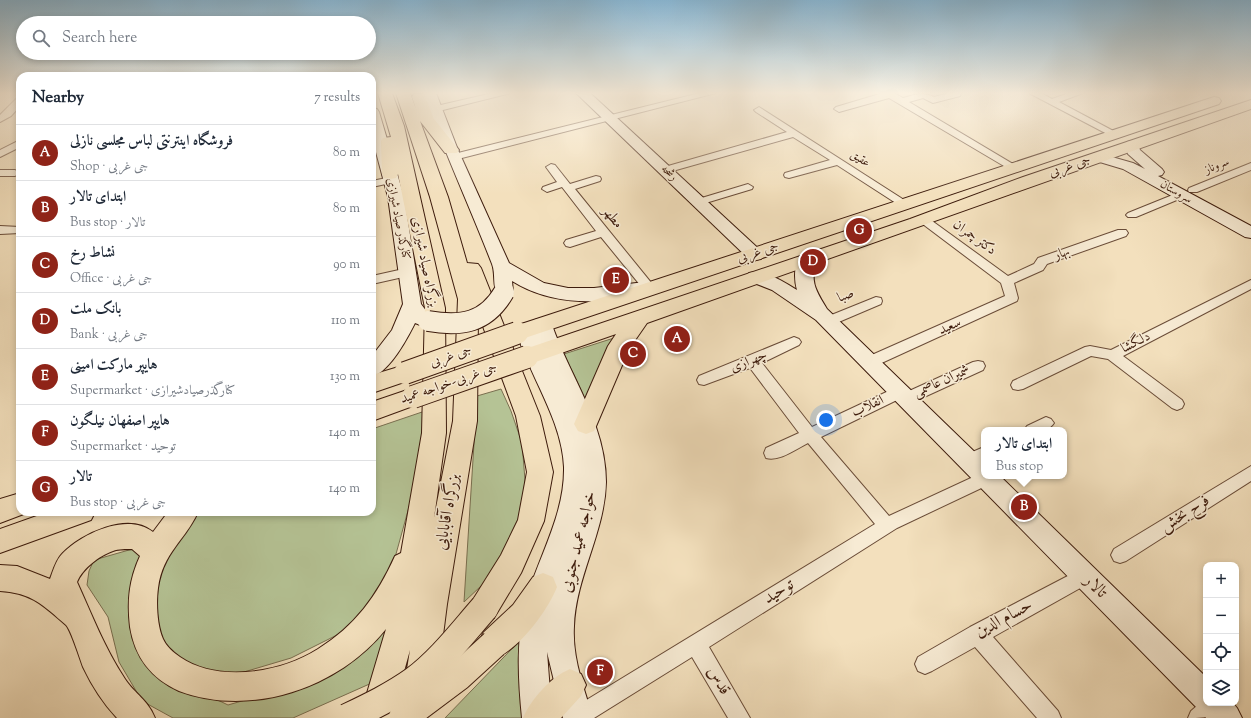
<!DOCTYPE html>
<meta charset="utf-8">
<style>
:root{--surface:#fff;--page:#f2f2f3;--text:#1f2937;--muted:#747a83;--line:#e0e1e3;--accent:#8f2418}
body{margin:0;font-family:"Sorts Mill Goudy",Amiri,serif;background:var(--page);color:var(--text)}
.controls{position:absolute;right:12px;bottom:12px;display:grid;overflow:hidden;border-radius:8px;box-shadow:0 2px 6px #0003}
.controls button{width:36px;height:36px;display:grid;place-items:center;padding:0;border:0;border-bottom:1px solid var(--line);background:var(--surface);color:var(--text);font:20px sans-serif}
.you{position:absolute;left:826px;top:420px;width:14px;height:14px;margin:-10px;border:3px solid #fff;border-radius:50%;background:#1a73e8;box-shadow:0 0 0 6px #1a73e833}
.badge{display:grid;place-items:center;width:26px;height:26px;border-radius:50%;background:var(--accent);color:#fff;font-size:13px;font-weight:700}
.pin{position:absolute;translate:-50% -50%;border:2px solid #fff;box-shadow:0 1px 4px #0006}
.popup{position:absolute;left:981px;top:427px;width:86px;height:52px;box-sizing:border-box;display:grid;place-content:center;border-radius:8px;background:var(--surface);filter:drop-shadow(0 1px 3px #0005);font-size:13px;white-space:nowrap;color:var(--muted)}
.popup b{font-size:15px;color:var(--text)}
.popup::after{content:'';position:absolute;left:50%;top:100%;margin-left:-8px;border:8px solid transparent;border-top-color:var(--surface)}
.list{margin:0;padding:0;list-style:none}
h2{display:flex;justify-content:space-between;align-items:center;height:52px;margin:0;padding:0 16px;font-size:17px}
h2 small{font-size:13px;font-weight:400;color:var(--muted)}
.list li{display:grid;grid-template-columns:26px 1fr auto;gap:12px;align-items:center;box-sizing:border-box;height:56px;padding:0 16px;border-top:1px solid var(--line)}
.list b{display:block;font-size:15px;white-space:nowrap}
.list p{margin:0;font-size:13px;white-space:nowrap;color:var(--muted)}
.list em{font-size:13px;font-style:normal;color:var(--muted)}
.icon{flex:none;width:22px;height:22px;fill:none;stroke:currentColor;stroke-width:2;stroke-linecap:round;stroke-linejoin:round}
.map{position:relative;flex:none;width:1251px;height:718px;overflow:hidden}
.search{position:absolute;background:var(--surface);box-shadow:0 2px 6px #0003;left:16px;top:16px;width:360px;height:44px;display:flex;align-items:center;gap:10px;box-sizing:border-box;padding:0 14px;border-radius:22px;color:var(--muted);font-size:15px}
.panel{position:absolute;background:var(--surface);box-shadow:0 2px 6px #0003;left:16px;top:72px;width:360px;height:444px;border-radius:12px}
.map>svg:first-child{display:block}
</style>
<div class="map">
<svg width="1251" height="718" viewBox="0 0 1251 718">
<rect width="100%" height="100%" fill="#f3e0bd"/>
<filter id="stains"><feTurbulence type="fractalNoise" baseFrequency=".005" numOctaves="4"/><feColorMatrix values="0 0 0 0 .2 0 0 0 0 .09 0 0 0 0 .02 0 0 0 .5 -.17"/></filter>
<radialGradient id="worn" r=".72"><stop offset=".6" stop-color="#630" stop-opacity="0"/><stop offset="1" stop-color="#630" stop-opacity=".3"/></radialGradient>
<g fill="#b5c395" stroke="#796f50">
<path d="M617 337 587 403 564 354Z"/>
<path d="M501 389 511 411 522 443 525 480 521 519 498 570 464 602 477 396Z"/>
<path d="M425 411 414 489 396 554 378 594 343 632 291 658 244 672 211 675 164 655 149 590 194 512H372V429Z"/>
<path d="M136 548 148 557 160 672 228 705 290 687 393 613 374 682 293 718H173L142 701 119 662 108 617 87 585 89 571 94 560Z"/>
<path d="M531 629 526 718H445Z"/>
</g>
<g fill="none" stroke-linecap="round" stroke-linejoin="round">
<defs>
<g id="street">
<path d="M493 93H511L435 112 430 109 432 107Z"/>
<path d="M700 93H716L454 160 449 157 450 155Z"/>
<path d="M883 93H894L903 98C914 95 923 91 934 97L949 93H961L960 96 933 103 923 98 909 102 1018 167 1017 169H1009L889 98 839 112 834 109 836 107Z"/>
<path d="M1029 93H1041L1052 99 1069 93H1083L1059 102 1119 134 1114 137 1111 136Z"/>
<path d="M20 97V106L11 116 0 122V115L17 98Z"/>
<path d="M759 107 912 205 910 207H902L837 165 789 178 785 177 784 175 785 173 830 160 793 137 669 172H661L660 170 661 168 787 132 756 112 754 110Z"/>
<path d="M20 140V147L0 157V150Z"/>
<path d="M1251 163V170L1197 192H1189L1188 190 1189 188Z"/>
<path d="M551 164 555 165 570 184 596 176 600 177 601 179 600 181 575 189 653 285 655 288 653 291H645L601 237 570 247 566 246 564 243 566 240 596 231 562 187 547 192 542 189 543 187 557 182 546 167Z"/>
<path d="M0 170H15L20 173 15 176H0Z"/>
<path d="M391 177 395 178 396 180 395 182 372 187V181Z"/>
<path d="M748 184 753 187 752 189 699 205 693 202 695 200Z"/>
<path d="M1180 192 1184 193 1185 195 1184 197 1136 217H1128L1126 215 1128 213Z"/>
<path d="M924 217 928 218 1008 276 1034 264 1038 258 1118 230H1126L1128 233 1126 236 1047 264 1043 270 1014 283 1018 298 1017 301 875 366 870 367 865 366 863 362 865 358 1005 296 1001 283 920 222 918 220 920 218Z"/>
<path d="M0 226 20 227V233L0 234Z"/>
<path d="M408 268 412 269 414 272 412 275 372 284V276Z"/>
<path d="M1251 280V289L1123 356 1182 400 1184 404 1182 408 1177 410 1172 408 1108 359 1091 356 1023 389 1018 390 1013 389 1011 385 1013 381 1085 347 1090 346 1111 350Z"/>
<path d="M876 297 881 298 882 301 881 304 834 324H824L822 321 824 318Z"/>
<path d="M794 337 799 339 801 342 799 345 762 363 812 427 895 388 900 386 905 388 907 392 973 362 978 361 983 362 985 366 983 370 911 403 906 405 901 403 899 399 821 437 889 516 984 472V476H993L992 483 897 528 709 647 750 718H728L692 657 594 718H567L570 710 875 524 808 443C796 449 779 462 766 458L764 453 766 448 799 433 750 368 704 385 699 384 697 380 699 376Z"/>
<path d="M1046 417 1051 419 1054 423C1048 433 1034 430 1024 430L1027 426Z"/>
<path d="M984 447V461L969 468 963 466 961 461 963 456Z"/>
<path d="M1251 466V481L1126 561 1120 563 1114 561 1111 555 1114 549Z"/>
<path d="M1085 567 1091 570 1094 576 1091 582 993 637 1058 711 1061 718H1037L975 647 932 671 925 674 918 671 915 664 918 657 970 627Z"/>
<path d="M1206 698V703H1223C1226 718 1199 718 1188 718L1191 711Z"/>
</g>
<g id="secondary">
<path d="M423 93H436L458 150 509 263 544 283 568 288H594L645 282 651 284 654 288 651 292C606 305 553 307 512 281L513 292 510 296 504 298 498 296C492 287 496 274 492 264 470 207 444 151 423 93Z"/>
<path d="M576 93H590L761 251 764 255 761 259 755 260 749 259Z"/>
<path d="M372 108 377 109 379 112 404 197 421 304 427 312 435 316 437 321 435 326 428 328 415 323C407 339 390 371 372 377V356L392 330 403 304 388 197 372 137Z"/>
<path d="M1132 141 1137 142 1140 150 1162 169 1164 172 1162 175 1158 176 1251 226V238L1245 237 1123 169 1093 160 1091 157 1093 154 1098 153 1133 163 1145 169 1128 154 1125 145 1127 142Z"/>
<path d="M806 254 812 256 815 260C811 284 815 289 827 309L984 461V476H1000L1206 677V703H1233L1237 708 1242 718H1206L1200 709 1196 707 816 320 772 290 749 281 746 277 749 273C764 269 784 282 797 290 794 280 794 265 800 256Z"/>
<path d="M542 318 549 320 552 325C570 377 606 424 606 482 605 532 576 576 574 626 572 658 584 688 593 718H563L547 652 552 718H522C518 679 516 638 526 600 539 556 565 514 564 467 562 419 529 376 516 330L519 325 526 323 532 325 535 320Z"/>
</g>
<g id="primary">
<path d="M1214 97 1219 98 1221 101 1219 104 525 338 517 340 509 338 506 333 509 328Z"/>
<path d="M1251 100V109L647 323 629 349 594 431 586 434 578 431 574 424 608 346 616 334 527 365 519 363 516 357 519 351 910 219 1023 177Z"/>
<path d="M405 365 413 367 416 373 413 379 372 393V375Z"/>
<path d="M413 388 421 391 425 397 421 403 372 421V402Z"/>
<path d="M20 493V512H29L0 523V499Z"/>
<path d="M48 512H95L91 520 0 553V529Z"/>
</g>
<g id="highway">
<path d="M378 93H392L404 126 445 308 446 433 434 518 453 421 458 299 430 197 396 93H410L416 109 412 97 414 94H424L434 119 459 150 457 153H445L420 121 448 197 467 263 478 264 481 268 540 416 553 472 544 521 521 573 494 618 484 622 474 618 469 608 474 598 501 555 518 520 527 472 516 416 478 313 477 421 447 604 437 682 432 693 421 698 410 693 405 682 410 650 391 718H365L362 710 386 629C339 688 251 718 179 691 151 678 135 658 130 627 127 601 129 580 140 556L132 549C126 549 118 549 113 551 99 556 83 568 77 582 92 615 105 649 125 679 135 694 148 700 155 718H117C103 703 92 686 83 667 80 659 71 630 66 625 43 605 32 593 0 591V565L17 566 50 579C53 571 56 560 62 554 82 533 128 512 153 532L168 512H198C185 541 163 552 158 588 156 603 157 625 163 639 166 646 174 653 180 657 218 683 280 673 318 649 355 626 377 596 395 556L401 553 422 433 425 308 398 174 396 178 390 179 384 178 382 174 381 141 383 138 391 137Z"/>
<path d="M543 573 553 577 557 587C547 612 519 649 494 659L483 655 479 644 483 633 513 605 533 577Z"/>
<path d="M570 669 581 674 586 685 581 696 561 718H523C531 699 551 677 570 669Z"/>
</g>
</defs>
<use href="#street" stroke="#6a4c38" stroke-width="2"/>
<use href="#secondary" stroke="#3d1b0c" stroke-width="2"/>
<use href="#primary" stroke="#3d1b0c" stroke-width="2"/>
<use href="#highway" stroke="#3d1b0c" stroke-width="2"/>
<use href="#street" fill="#f7ebd4" fill-rule="evenodd"/>
<use href="#secondary" fill="#f7ebd4" fill-rule="evenodd"/>
<use href="#primary" fill="#f3e0bd" fill-rule="evenodd"/>
<use href="#highway" fill="#f3e0bd" fill-rule="evenodd"/>
<defs>
<path id="secondary-bridge" d="M428 321C461 327 486 323 504 292"/>
<g id="primary-bridge">
<path d="M405 373 517 333"/>
<path d="M413 397 527 357"/>
</g>
<g id="highway-bridge">
<path d="M347 718C370 707 393 696 414 681 441 661 462 633 484 608"/>
<path d="M403 718 459 676 494 644"/>
</g>
</defs>
<use href="#secondary-bridge" stroke="#3d1b0c" stroke-width="22" stroke-linecap="butt"/>
<use href="#primary-bridge" stroke="#3d1b0c" stroke-width="24" stroke-linecap="butt"/>
<use href="#highway-bridge" stroke="#3d1b0c" stroke-width="30" stroke-linecap="butt"/>
<use href="#secondary-bridge" stroke="#f7ebd4" stroke-width="20"/>
<use href="#primary-bridge" stroke="#f3e0bd" stroke-width="22"/>
<use href="#highway-bridge" stroke="#f3e0bd" stroke-width="28"/>
</g>
<linearGradient id="sky" x2="0" y2="1"><stop stop-color="#89b7d4"/><stop offset="0.48" stop-color="#faf1e1"/><stop offset="1" stop-color="#faf1e1" stop-opacity="0"/></linearGradient>
<rect width="1251" height="194" fill="url(#sky)"/>
<g text-anchor="middle" dominant-baseline="central" stroke-width="3" stroke-linejoin="round" paint-order="stroke">
<g font-size="12" fill="#3d1b0c" stroke="#f7ebd4">
<text transform="translate(860 159) rotate(33)">عقیق</text>
<text transform="translate(1217 166) rotate(-22)">سروناز</text>
<text transform="translate(669 173) rotate(44)">رشحه</text>
<text transform="translate(1176 192) rotate(30)">سروستان</text>
<text transform="translate(398 219) rotate(79)">کنارگذر صیاد شیرازی</text>
</g>
<g font-size="14" fill="#3d1b0c" stroke="#f7ebd4">
<text transform="translate(1070 167) rotate(-19)">جی غربی</text>
<text transform="translate(612 218) rotate(51)">مطهر</text>
<text transform="translate(974 238) rotate(36)">دکتر چمران</text>
<text transform="translate(758 253) rotate(-18)">جی غربی</text>
<text transform="translate(1062 254) rotate(-20)">بهار</text>
<text transform="translate(424 262) rotate(79)">بزرگراه صیاد شیرازی</text>
<text transform="translate(846 296) rotate(-23)">صبا</text>
<text transform="translate(950 327) rotate(-24)">سعید</text>
<text transform="translate(1136 343) rotate(-27)">دلگشا</text>
<text transform="translate(451 357) rotate(-19)">جی غربی</text>
<text transform="translate(749 362) rotate(-22)">چهرازی</text>
<text transform="translate(942 382) rotate(-24)">شمیران عاصمی</text>
<text transform="translate(449 384) rotate(-19)">جی غربی-خواجه عمید</text>
<text transform="translate(868 407) rotate(-25)">انقلاب</text>
</g>
<g font-size="17" fill="#3d1b0c" stroke="#f7ebd4">
<text transform="translate(448 512) rotate(-80)">بزرگراه آقابابایی</text>
<text transform="translate(1185 514) rotate(-32)">فرح بخش</text>
<text transform="translate(579 542) rotate(-76)">خواجه عمید جنوبی</text>
<text transform="translate(1095 587) rotate(45)">تالار</text>
<text transform="translate(779 592) rotate(-32)">توحید</text>
<text transform="translate(1004 619) rotate(-28)">حسام الدین</text>
<text transform="translate(718 681) rotate(59)">قدس</text>
</g>
</g>
<rect width="100%" height="100%" filter="url(#stains)"/>
<rect width="100%" height="100%" fill="url(#worn)"/>
</svg>
<div class="controls">
<button>+</button>
<button>−</button>
<button><svg class="icon" aria-label="locate" viewBox="0 0 24 24"><circle cx="12" cy="12" r="6"/><path d="M12 2v4M12 18v4M2 12h4M18 12h4"/></svg></button>
<button><svg class="icon" aria-label="layers" viewBox="0 0 24 24"><path d="M12 4l9 5-9 5-9-5zM3 14l9 5 9-5"/></svg></button>
</div>
<div class="you"></div>
<div class="pin badge" style="left:677px;top:339px">A</div>
<div class="pin badge" style="left:1024px;top:507px">B</div>
<div class="popup"><b>ابتدای تالار</b>Bus stop</div>
<div class="pin badge" style="left:633px;top:354px">C</div>
<div class="pin badge" style="left:813px;top:262px">D</div>
<div class="pin badge" style="left:616px;top:280px">E</div>
<div class="pin badge" style="left:600px;top:672px">F</div>
<div class="pin badge" style="left:859px;top:231px">G</div>
<div class="search"><svg class="icon" aria-label="search" viewBox="0 0 24 24"><circle cx="10" cy="10" r="6"/><path d="M15 15l6 6"/></svg>Search here</div>
<section class="panel">
<h2>Nearby<small>7 results</small></h2>
<ul class="list">
<li><span class="badge">A</span><div><b>فروشگاه اینترنتی لباس مجلسی نازلی</b><p>Shop · جی غربی</p></div><em>80 m</em></li>
<li><span class="badge">B</span><div><b>ابتدای تالار</b><p>Bus stop · تالار</p></div><em>80 m</em></li>
<li><span class="badge">C</span><div><b>نشاط رخ</b><p>Office · جی غربی</p></div><em>90 m</em></li>
<li><span class="badge">D</span><div><b>بانک ملت</b><p>Bank · جی غربی</p></div><em>110 m</em></li>
<li><span class="badge">E</span><div><b>هایپر مارکت امینی</b><p>Supermarket · کنارگذرصیادشیرازی</p></div><em>130 m</em></li>
<li><span class="badge">F</span><div><b>هایپر اصفهان نیلگون</b><p>Supermarket · توحید</p></div><em>140 m</em></li>
<li><span class="badge">G</span><div><b>تالار</b><p>Bus stop · جی غربی</p></div><em>140 m</em></li>
</ul>
</section>
</div>
